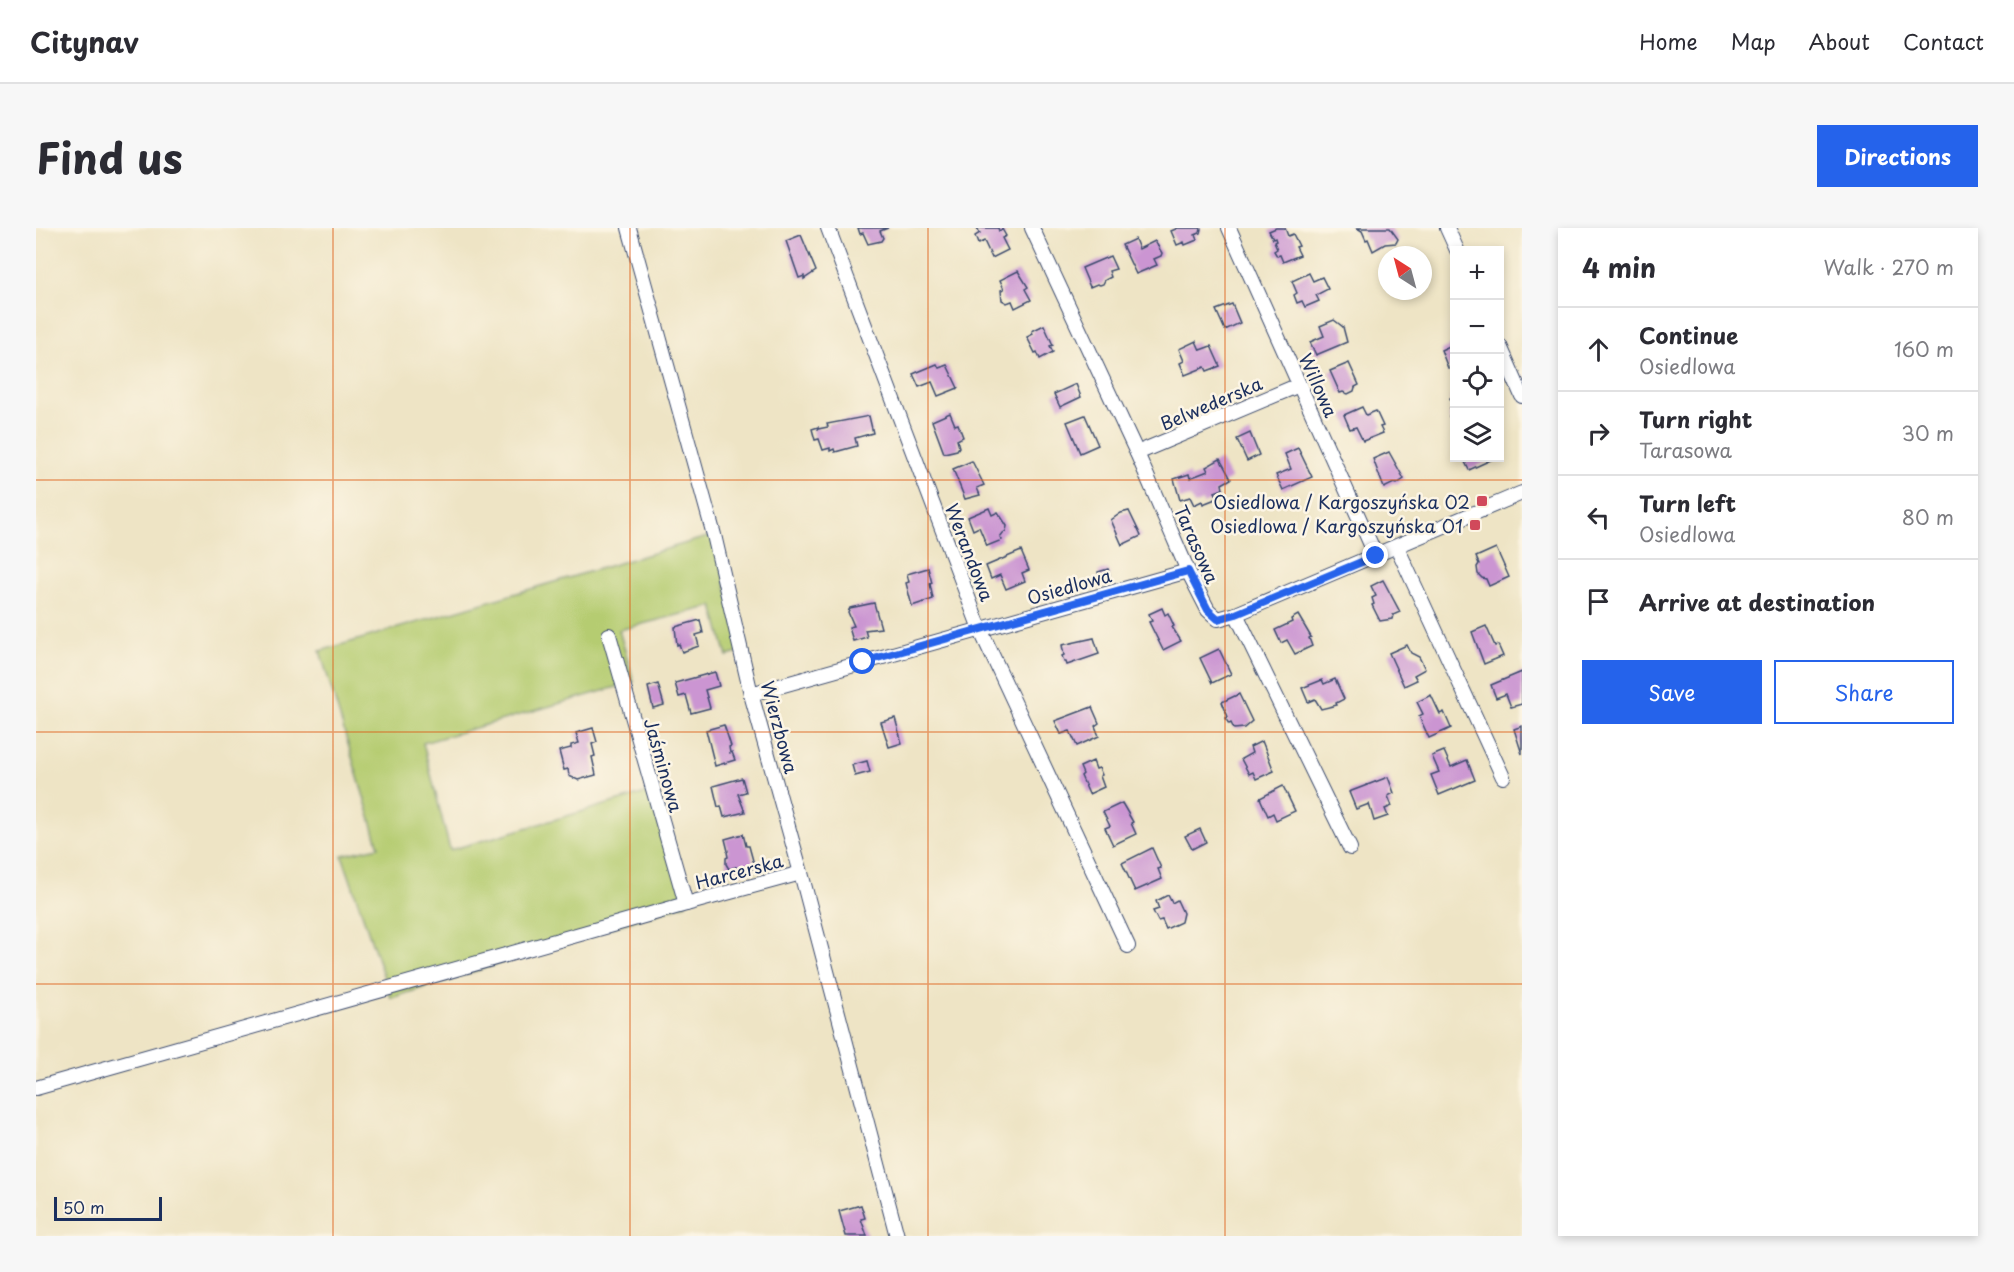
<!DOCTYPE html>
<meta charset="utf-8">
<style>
:root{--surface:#fff;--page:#f7f7f7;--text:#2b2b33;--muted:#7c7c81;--line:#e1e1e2;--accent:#2563eb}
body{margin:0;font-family:"Playpen Sans",sans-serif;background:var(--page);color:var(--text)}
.controls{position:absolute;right:18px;top:18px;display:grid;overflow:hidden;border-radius:0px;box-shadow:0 3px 9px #0003}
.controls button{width:54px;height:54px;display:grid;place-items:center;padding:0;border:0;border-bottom:2px solid var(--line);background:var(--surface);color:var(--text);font:30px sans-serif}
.compass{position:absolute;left:1342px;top:18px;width:54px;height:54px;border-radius:50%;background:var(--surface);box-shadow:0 3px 9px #0003;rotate:324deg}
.scale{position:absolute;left:18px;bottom:15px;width:108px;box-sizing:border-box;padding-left:6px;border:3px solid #1b2f5e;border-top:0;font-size:16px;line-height:21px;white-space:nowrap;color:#1b2f5e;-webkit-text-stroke:4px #fcf5e5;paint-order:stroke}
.stop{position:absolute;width:18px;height:18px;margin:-14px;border:4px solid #2563eb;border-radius:50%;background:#fff}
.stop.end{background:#2563eb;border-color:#fff;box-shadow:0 2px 6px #0008}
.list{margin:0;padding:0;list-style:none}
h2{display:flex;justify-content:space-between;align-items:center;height:78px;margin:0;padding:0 24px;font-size:26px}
h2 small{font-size:20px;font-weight:400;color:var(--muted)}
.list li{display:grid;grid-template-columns:39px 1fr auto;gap:18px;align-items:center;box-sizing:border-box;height:84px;padding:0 24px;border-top:2px solid var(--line)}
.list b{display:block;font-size:22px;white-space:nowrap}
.list p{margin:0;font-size:20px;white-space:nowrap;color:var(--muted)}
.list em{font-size:20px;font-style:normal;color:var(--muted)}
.actions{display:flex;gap:12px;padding:18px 24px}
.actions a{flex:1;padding:14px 0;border:2px solid var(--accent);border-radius:0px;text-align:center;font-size:21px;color:var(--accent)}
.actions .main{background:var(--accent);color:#fff}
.icon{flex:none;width:33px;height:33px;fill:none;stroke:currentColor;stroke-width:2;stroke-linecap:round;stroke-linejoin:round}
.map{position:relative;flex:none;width:1486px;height:1008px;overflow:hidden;border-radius:0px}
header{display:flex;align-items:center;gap:36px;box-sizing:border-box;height:84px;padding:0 30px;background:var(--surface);border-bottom:2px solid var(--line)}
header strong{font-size:28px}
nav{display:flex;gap:33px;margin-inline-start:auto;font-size:21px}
.intro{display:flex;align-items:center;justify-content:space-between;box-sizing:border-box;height:144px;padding:0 36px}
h1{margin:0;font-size:42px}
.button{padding:15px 27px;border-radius:0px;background:var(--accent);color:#fff;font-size:21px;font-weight:700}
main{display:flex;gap:36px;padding:0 36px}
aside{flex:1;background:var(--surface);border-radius:0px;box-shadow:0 3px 9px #0003}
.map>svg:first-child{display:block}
</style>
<header>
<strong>Citynav</strong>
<nav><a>Home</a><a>Map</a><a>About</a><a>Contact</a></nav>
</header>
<div class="intro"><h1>Find us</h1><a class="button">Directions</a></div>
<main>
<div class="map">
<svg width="1486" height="1008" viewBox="0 0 1486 1008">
<rect width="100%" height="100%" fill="#fcf5e5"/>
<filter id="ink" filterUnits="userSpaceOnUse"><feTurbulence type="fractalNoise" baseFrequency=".0167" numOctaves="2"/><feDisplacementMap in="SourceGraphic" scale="12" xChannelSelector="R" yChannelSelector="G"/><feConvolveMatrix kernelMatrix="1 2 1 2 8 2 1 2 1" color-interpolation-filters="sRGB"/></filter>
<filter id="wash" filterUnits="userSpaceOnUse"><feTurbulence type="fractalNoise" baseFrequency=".008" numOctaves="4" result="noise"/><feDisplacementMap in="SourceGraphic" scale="24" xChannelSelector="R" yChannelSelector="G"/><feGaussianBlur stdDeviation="1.35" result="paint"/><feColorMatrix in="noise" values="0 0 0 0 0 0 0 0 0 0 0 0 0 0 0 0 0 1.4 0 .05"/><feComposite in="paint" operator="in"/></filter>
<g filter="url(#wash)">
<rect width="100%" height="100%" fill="#eee4c5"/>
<path fill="#b5cc71" stroke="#687e68" stroke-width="1.5" d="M678 307 706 424 691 428 677 378 583 402 598 454 387 515 414 622 617 563 650 676 355 770 306 627 343 619 284 423Z"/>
<g id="blocks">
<g fill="#cb95d2">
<path d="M822 0H852L844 3 847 10 845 13 832 16 827 5 824 6Z"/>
<path d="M941 0H962L963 3 966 1 970 8 966 10 972 22 956 30 948 13 942 16 939 8 944 5Z"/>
<path d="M1142 0H1164L1165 1 1164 5 1159 7 1161 12 1149 17 1148 14 1141 17 1135 3Z"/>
<path d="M1240 0H1249L1252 8 1257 6 1263 18 1260 19 1264 27 1247 34 1244 27 1241 28 1238 23 1241 21 1238 14 1240 13 1239 10 1237 11 1233 3Z"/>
<path d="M1321 0H1354L1362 11 1360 15 1349 16 1337 23 1332 11 1330 12 1326 3Z"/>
<path d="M765 7 780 43 768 51V48L763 50 750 13Z"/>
<path d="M1099 11 1103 21 1119 13 1126 25 1125 28 1118 31 1121 37 1100 46 1086 17Z"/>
<path d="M1074 28 1080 41 1073 43 1075 49 1069 52 1067 56 1064 57 1061 56 1054 59 1046 40Z"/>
<path d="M982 43 992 59 989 61 995 72 979 80 976 73 971 75 966 72 965 62 968 61 964 52Z"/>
<path d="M1273 45 1277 53 1286 49 1292 61 1280 67 1283 73 1269 79 1266 73 1261 75 1258 67 1261 65 1256 53Z"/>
<path d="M1196 76 1204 95 1189 102 1180 82Z"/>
<path d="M1298 92 1307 99 1311 114 1280 127 1274 114 1288 108 1284 98Z"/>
<path d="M1008 97 1017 117 1014 118 1017 124 1004 131 1001 124 999 125 991 109 997 106 996 103Z"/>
<path d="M1160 113 1164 122 1175 118 1184 138 1171 143 1169 139 1149 147 1144 135 1148 133 1143 121Z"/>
<path d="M1418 116V138L1412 140 1405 122Z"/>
<path d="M1313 135 1323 157 1319 159 1318 163 1312 166 1307 164 1304 165 1294 143Z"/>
<path d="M901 136 903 140 911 137 922 160 902 168 896 154 883 159 877 146Z"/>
<path d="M1040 156 1045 169 1024 179 1018 166Z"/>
<path d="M1418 168V193H1415L1413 188 1416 184 1414 180 1418 179 1414 170Z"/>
<path d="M1326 179 1330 187 1340 183 1347 198 1344 199 1347 205 1327 213 1320 199 1314 201 1308 187Z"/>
<path d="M914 185 919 197 922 196 927 209 921 212 923 219 921 222 908 225 896 193Z"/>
<path d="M1049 187 1062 217 1044 225 1031 194Z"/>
<path d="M833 188 837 205 819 210 821 218 799 224 798 221 794 223V220L787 222 783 211 779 212 776 201 782 199V201L792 199 791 196Z"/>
<path d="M1214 205 1223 227 1211 233 1201 211Z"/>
<path d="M1262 220 1276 249 1247 262 1240 247 1255 241 1249 226Z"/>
<path d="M1353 224 1368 251 1361 256 1358 255 1348 260 1337 231Z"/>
<path d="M1427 230H1459L1433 242Z"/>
<path d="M1184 231 1195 251 1186 256 1187 261 1179 264 1182 270 1167 276 1166 273 1158 277 1154 269 1144 272 1138 251 1153 246 1154 250 1172 243 1170 239Z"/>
<path d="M936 233 948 257 941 260 944 267 929 271 917 241Z"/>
<path d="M953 280 956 287 962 284 971 298 970 303 967 305 964 309 966 312 951 318 943 299 937 302 932 289Z"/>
<path d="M1093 283 1105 308 1086 317 1075 292 1085 285Z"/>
<path d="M1460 320 1473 349 1453 358 1450 351 1446 350 1442 346 1441 339 1443 336 1440 329Z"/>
<path d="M985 323 993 342 986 345 989 353 970 361 964 347 955 351 950 338Z"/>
<path d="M892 340 896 355 894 356 897 371 876 378 870 355 873 354 871 346Z"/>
<path d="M1072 341 1074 347 1064 350 1062 344Z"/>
<path d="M1347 352 1364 384 1357 387 1356 391 1344 393 1336 377 1338 376 1336 370 1340 368 1335 358Z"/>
<path d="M838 375 845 400 829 402 831 409 817 413 813 399 818 398 812 384 814 380Z"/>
<path d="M1126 380 1129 387 1132 385 1138 398 1136 399 1145 413 1127 422 1113 394 1116 393 1113 386Z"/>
<path d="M1262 387 1275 409 1273 410 1276 418 1259 426 1251 412 1245 415 1239 402 1256 394 1255 391Z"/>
<path d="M664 392 667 405 660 407 663 418 646 424 643 416 641 417 639 399Z"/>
<path d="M1450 398 1459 418 1462 417 1467 428 1448 436 1436 404Z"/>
<path d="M1058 410 1063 426 1031 437 1030 434H1028L1026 428 1028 427 1026 417Z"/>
<path d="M1371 417 1375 425 1383 429 1389 441 1378 447 1381 452 1368 458 1353 425Z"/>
<path d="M1183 421 1195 446 1176 455 1164 430Z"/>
<path d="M679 444 683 458 669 462 674 480 655 485 650 467 643 469 639 455Z"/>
<path d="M1486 444V476L1475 479 1470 466 1460 470 1455 457Z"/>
<path d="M1299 451 1308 471 1300 475 1301 477 1285 481 1279 471 1272 474 1266 460 1286 452 1288 456Z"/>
<path d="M622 456 628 477 617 480 612 459Z"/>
<path d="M1203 466 1216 493 1208 500 1198 501 1195 495 1193 496 1191 493 1190 490 1192 489 1186 474Z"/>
<path d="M1395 467 1404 486 1408 484 1415 500 1393 510 1383 488 1387 486 1381 474Z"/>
<path d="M1056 479 1063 495 1059 498 1063 508 1041 518 1034 503 1025 506 1019 493Z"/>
<path d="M859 490 866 515 853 519 845 494Z"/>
<path d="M688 497 695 518 693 519 694 525 696 524 699 532 679 538 670 502Z"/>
<path d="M1486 498V526L1478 501Z"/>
<path d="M557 500 561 514 556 516 559 528 556 529 560 547 542 552 533 548 532 541 528 542 523 523 535 520V517L543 515 540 505Z"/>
<path d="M1226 513 1238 543 1220 551 1217 544 1213 546 1205 531 1216 525 1214 519Z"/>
<path d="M1408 523 1415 539 1431 532 1439 552 1403 567 1395 547 1403 544 1396 528Z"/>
<path d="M831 533 834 544 819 548 816 537Z"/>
<path d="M1057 533 1060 541 1063 540 1066 547 1064 548 1068 559 1053 566 1045 548 1047 546 1044 539Z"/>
<path d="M1352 549 1358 565 1352 568 1356 578 1349 581 1352 588 1338 593 1333 576 1320 581 1313 564Z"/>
<path d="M706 550 710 564 702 566 709 584 688 589 685 578 682 579 677 558Z"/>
<path d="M1247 558 1259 583 1240 592 1237 585 1232 588 1224 570Z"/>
<path d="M1086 575 1097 594 1095 595 1100 606 1077 617 1069 600 1074 598 1067 584Z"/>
<path d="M1164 601 1170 614 1156 621 1149 608Z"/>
<path d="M707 606 710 618H713L719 640 704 646 700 639 693 641 690 636V630L692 629 691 624 692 623 689 611Z"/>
<path d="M1116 620 1125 640 1122 641 1126 651 1099 663 1086 635Z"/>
<path d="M1132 667 1136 675 1141 672 1147 685 1145 694 1130 701 1126 692 1122 693 1117 683 1123 681 1120 673Z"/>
<path d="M825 977 829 990 825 991 831 1008H810L803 983Z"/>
</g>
</g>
</g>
<g filter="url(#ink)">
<use href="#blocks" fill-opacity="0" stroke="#3b4a6d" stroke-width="1.5"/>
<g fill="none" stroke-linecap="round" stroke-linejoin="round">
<defs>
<g id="street">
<path d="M593 0 678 307 715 466 765 645 861 1008"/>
<path d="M792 0 944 401 1092 718"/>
<path d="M996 0 1101 225 1152 343 1172 382 1182 391 1200 386 1486 265"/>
<path d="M1193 0 1340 328"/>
<path d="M1411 0 1421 22"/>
<path d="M1464 118 1486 168"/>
<path d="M1101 225 1263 157"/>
<path d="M1361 319 1467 549"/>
<path d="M1200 386 1314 620"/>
<path d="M573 407 650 676"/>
<path d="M715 466 1152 343"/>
<path d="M0 860 650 676 765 645"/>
</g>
</defs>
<use href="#street" stroke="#3b4a6d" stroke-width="16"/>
<use href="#street" stroke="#fff" stroke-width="14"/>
</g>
</g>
<g fill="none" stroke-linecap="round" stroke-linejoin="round" filter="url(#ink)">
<path stroke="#2563eb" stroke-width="8" d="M827 434 1152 343 1172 382 1182 391 1200 386 1340 328"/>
</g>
<path fill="none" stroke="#de5710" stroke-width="1.5" stroke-opacity="0.55" d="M297 0V1008M594 0V1008M892 0V1008M1189 0V1008M0 252H1486M0 504H1486M0 756H1486"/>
<g fill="#d1495b" stroke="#fcf5e5" stroke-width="2">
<rect x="1440" y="267" width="12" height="12" rx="3"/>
<rect x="1433" y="291" width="12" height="12" rx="3"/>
</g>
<g text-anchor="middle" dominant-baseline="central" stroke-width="5" stroke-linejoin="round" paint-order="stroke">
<g font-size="18" fill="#1b2f5e" stroke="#fcf5e5">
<text transform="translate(1283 157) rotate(66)">Willowa</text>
<text transform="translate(1175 175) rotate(-23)">Belwederska</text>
<text transform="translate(1161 316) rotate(66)">Tarasowa</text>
<text transform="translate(934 324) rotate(69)">Werandowa</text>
<text transform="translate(1033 358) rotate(-16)">Osiedlowa</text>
<text transform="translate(744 499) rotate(75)">Wierzbowa</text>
<text transform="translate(628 537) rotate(74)">Jaśminowa</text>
<text transform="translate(703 643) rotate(-15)">Harcerska</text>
</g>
<g font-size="18" fill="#1b2f5e" stroke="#fcf5e5" text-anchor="end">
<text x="1434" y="273">Osiedlowa / Kargoszyńska 02</text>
<text x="1427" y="297">Osiedlowa / Kargoszyńska 01</text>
</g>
</g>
</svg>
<div class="controls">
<button>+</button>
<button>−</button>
<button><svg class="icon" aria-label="locate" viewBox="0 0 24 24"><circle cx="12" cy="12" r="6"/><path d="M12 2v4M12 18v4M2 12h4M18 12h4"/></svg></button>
<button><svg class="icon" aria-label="layers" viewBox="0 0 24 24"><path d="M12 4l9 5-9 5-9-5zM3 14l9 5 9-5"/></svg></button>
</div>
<svg class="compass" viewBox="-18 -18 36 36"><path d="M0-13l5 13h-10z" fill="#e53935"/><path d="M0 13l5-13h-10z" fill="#7c7c81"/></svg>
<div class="scale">50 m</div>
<div class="stop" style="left:827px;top:434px"></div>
<div class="stop end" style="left:1340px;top:328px"></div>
</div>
<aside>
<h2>4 min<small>Walk · 270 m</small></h2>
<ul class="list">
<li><svg class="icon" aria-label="ahead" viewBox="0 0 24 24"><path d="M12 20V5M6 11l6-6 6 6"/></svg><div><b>Continue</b><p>Osiedlowa</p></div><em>160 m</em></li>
<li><svg class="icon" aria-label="right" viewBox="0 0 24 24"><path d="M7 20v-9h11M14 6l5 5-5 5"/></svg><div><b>Turn right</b><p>Tarasowa</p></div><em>30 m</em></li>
<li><svg class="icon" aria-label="left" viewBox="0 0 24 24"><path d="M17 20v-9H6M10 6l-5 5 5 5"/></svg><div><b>Turn left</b><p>Osiedlowa</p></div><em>80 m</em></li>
<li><svg class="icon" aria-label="arrive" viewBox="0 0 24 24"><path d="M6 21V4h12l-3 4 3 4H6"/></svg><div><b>Arrive at destination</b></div></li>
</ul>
<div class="actions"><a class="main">Save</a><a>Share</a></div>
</aside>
</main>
